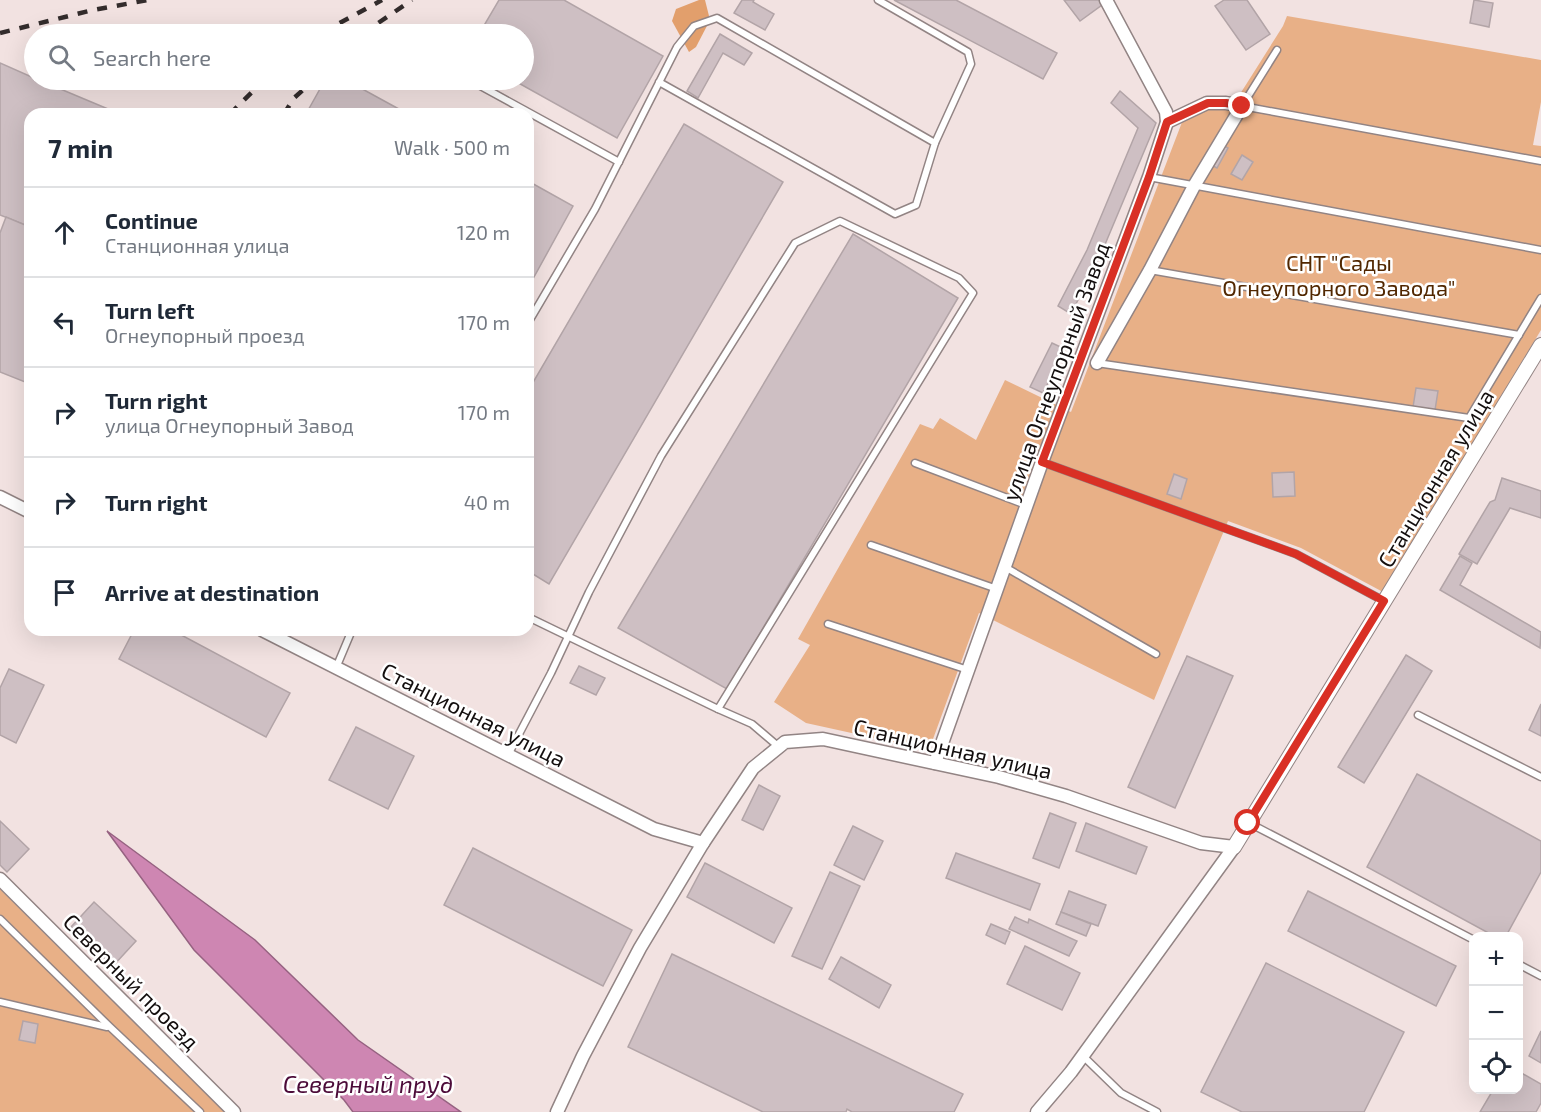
<!DOCTYPE html>
<meta charset="utf-8">
<style>
:root{--surface:#fff;--page:#f2f2f3;--text:#1f2937;--muted:#747a83;--line:#e0e1e3}
body{margin:0;font-family:"Exo 2",sans-serif;background:var(--page);color:var(--text)}
.controls{position:absolute;right:18px;bottom:18px;display:grid;overflow:hidden;border-radius:12px;box-shadow:0 6px 24px #0002}
.controls button{width:54px;height:54px;display:grid;place-items:center;padding:0;border:0;border-bottom:2px solid var(--line);background:var(--surface);color:var(--text);font:30px sans-serif}
.stop{position:absolute;width:18px;height:18px;margin:-14px;border:4px solid #d93025;border-radius:50%;background:#fff}
.stop.end{background:#d93025;border-color:#fff;box-shadow:0 2px 6px #0008}
.list{margin:0;padding:0;list-style:none}
h2{display:flex;justify-content:space-between;align-items:center;height:78px;margin:0;padding:0 24px;font-size:26px}
h2 small{font-size:20px;font-weight:400;color:var(--muted)}
.list li{display:grid;grid-template-columns:39px 1fr auto;gap:18px;align-items:center;box-sizing:border-box;height:90px;padding:0 24px;border-top:2px solid var(--line)}
.list b{display:block;font-size:22px;white-space:nowrap}
.list p{margin:0;font-size:20px;white-space:nowrap;color:var(--muted)}
.list em{font-size:20px;font-style:normal;color:var(--muted)}
.icon{flex:none;width:33px;height:33px;fill:none;stroke:currentColor;stroke-width:2;stroke-linecap:round;stroke-linejoin:round}
.map{position:relative;flex:none;width:1541px;height:1112px;overflow:hidden}
.search{position:absolute;background:var(--surface);box-shadow:0 6px 24px #0002;left:24px;top:24px;width:510px;height:66px;display:flex;align-items:center;gap:15px;box-sizing:border-box;padding:0 21px;border-radius:33px;color:var(--muted);font-size:22px}
.panel{position:absolute;background:var(--surface);box-shadow:0 6px 24px #0002;left:24px;top:108px;width:510px;height:528px;border-radius:18px}
.map>svg:first-child{display:block}
</style>
<div class="map">
<svg width="1541" height="1112" viewBox="0 0 1541 1112">
<rect width="100%" height="100%" fill="#f2e2e1"/>
<g fill="#e8b087">
<path d="M1287 16 1541 60V102L1533 145 1541 146V330L1383 592 1301 548 1228 521 1154 700 979 613 929 750 806 723 774 702 810 645 798 639 920 424 933 429 940 418 976 440 1005 380 1071 412 1184 117 1235 102 1283 26Z"/>
<path d="M0 889 224 1112H0Z"/>
</g>
<path fill="#e29f6c" d="M699 0H705L710 20 696 47 689 52 672 21 676 9Z"/>
<path fill="#ce86b2" stroke="#966281" stroke-width="1.5" d="M107 831 255 940 358 1040 461 1112H353L344 1100 194 950Z"/>
<g fill="#cebfc3" stroke="#b2a4a7" stroke-width="1.5">
<path d="M499 0H564L663 56 617 138 513 80H524V34H479Z"/>
<path d="M742 0H754L753 2 774 14 765 30 734 13Z"/>
<path d="M894 0H956L1057 53 1043 79Z"/>
<path d="M1064 0H1099L1102 5 1080 21Z"/>
<path d="M1224 0H1247L1270 34 1246 50 1215 6Z"/>
<path d="M1474 0 1493 3 1489 27 1470 23Z"/>
<path d="M720 34 752 53 744 65 723 53 698 98 687 91Z"/>
<path d="M0 63 34 78V80H39L120 114H30V227L0 215Z"/>
<path d="M325 80H346L408 114H306Z"/>
<path d="M1120 91 1156 123 1101 254 1071 314 1058 306 1087 250 1138 128 1111 103Z"/>
<path d="M684 124 783 182 549 584 528 571V391Z"/>
<path d="M1221 144 1228 148 1217 168 1209 164Z"/>
<path d="M1242 155 1253 162 1242 180 1231 174Z"/>
<path d="M528 181 573 206 528 288Z"/>
<path d="M6 217 30 227V384L0 372V233Z"/>
<path d="M853 234 958 298 727 689 618 628Z"/>
<path d="M1052 343 1065 349 1043 393 1030 387Z"/>
<path d="M1416 388 1438 391 1435 410 1413 407Z"/>
<path d="M1294 472 1295 496 1273 497 1272 473Z"/>
<path d="M1174 474 1187 479 1181 499 1167 494Z"/>
<path d="M1502 478 1541 491V518L1510 508 1477 564 1459 554 1490 502 1495 500Z"/>
<path d="M1460 556 1472 563 1460 585 1541 632 1540 648 1440 590Z"/>
<path d="M134 630H172L290 693 266 737 119 659Z"/>
<path d="M1406 655 1432 671 1364 783 1338 767Z"/>
<path d="M1187 656 1233 676 1175 808 1128 787Z"/>
<path d="M579 666 605 678 596 695 570 683Z"/>
<path d="M9 669 44 685 16 743 0 735V688Z"/>
<path d="M1541 704V736L1529 730Z"/>
<path d="M356 727 414 756 388 809 329 780Z"/>
<path d="M1417 774 1541 841V872L1506 936H1494L1367 867Z"/>
<path d="M759 785 780 796 763 830 742 820Z"/>
<path d="M1050 813 1076 823 1059 868 1033 858Z"/>
<path d="M0 821 29 849 7 872 0 865Z"/>
<path d="M1086 823 1147 847 1136 874 1076 851Z"/>
<path d="M853 826 883 841 864 880 834 865Z"/>
<path d="M473 848 632 930 603 986 444 905Z"/>
<path d="M956 853 1040 884 1030 910 946 878Z"/>
<path d="M705 863 792 908 774 943 687 897Z"/>
<path d="M830 872 860 886 822 969 792 956Z"/>
<path d="M1069 891 1106 905 1098 926 1061 912Z"/>
<path d="M1308 891 1456 966 1436 1006 1288 931Z"/>
<path d="M94 902 136 941 113 966 71 927Z"/>
<path d="M1061 912 1091 924 1086 936 1056 924Z"/>
<path d="M1015 917 1028 923 1029 919 1077 941 1069 956 1009 929Z"/>
<path d="M991 924 1010 932 1005 944 986 935Z"/>
<path d="M1025 946 1080 973 1062 1010 1007 984Z"/>
<path d="M672 954 963 1094 954 1112H852L847 1109 846 1112H763L628 1047Z"/>
<path d="M841 957 891 985 879 1008 829 979Z"/>
<path d="M1266 963 1404 1032 1364 1112H1242L1201 1092Z"/>
<path d="M23 1021 38 1024 35 1043 19 1040Z"/>
<path d="M1541 1031V1063L1529 1056Z"/>
<path d="M1518 1071 1541 1084V1103L1536 1112H1480L1493 1090H1518Z"/>
</g>
<g fill="none" stroke-linecap="round" stroke-linejoin="round">
<defs>
<g id="service">
<path d="M878 0 968 52 971 64 935 143"/>
<path d="M1277 50 1242 106 1541 161"/>
<path d="M477 84 619 162"/>
<path d="M1149 177 1541 250"/>
<path d="M1150 270 1519 335"/>
<path d="M528 323 595 209 677 47 694 26 717 18 935 143 916 205 895 214 659 82"/>
<path d="M1097 363 1469 418 1541 298"/>
<path d="M1042 462 1296 554 1384 601"/>
<path d="M915 463 1026 505"/>
<path d="M871 545 997 589"/>
<path d="M1005 567 1156 654"/>
<path d="M528 617 718 709"/>
<path d="M828 624 968 670"/>
<path d="M336 668 352 630"/>
<path d="M1418 715 1541 777"/>
<path d="M508 755 551 673 589 592 661 456 795 243 840 221 959 278 973 293 718 709 752 724 779 747"/>
<path d="M1249 823 1474 940"/>
<path d="M0 919 110 1027 200 1112"/>
<path d="M1518 964 1541 976"/>
<path d="M0 1002 107 1027"/>
<path d="M1083 1056 1121 1093 1157 1112"/>
</g>
<g id="minor">
<path d="M1097 363 1150 270 1194 186 1242 106 1226 103H1207L1167 122"/>
<path d="M0 497 30 512"/>
<path d="M262 630 654 829 703 843"/>
<path d="M935 763 1042 462 1149 177 1167 122 1166 112 1106 0"/>
<path d="M0 879 234 1112"/>
<path d="M557 1112 583 1056 640 948 703 843 753 768 785 742 823 739 999 777 1066 796 1201 843 1234 847"/>
<path d="M1037 1112 1071 1072 1234 847"/>
</g>
<path id="tertiary" d="M1234 847 1541 345"/>
</defs>
<use href="#service" stroke="#928484" stroke-width="9"/>
<use href="#minor" stroke="#928484" stroke-width="15"/>
<use href="#tertiary" stroke="#928484" stroke-width="16"/>
<use href="#service" stroke="#fff" stroke-width="6"/>
<use href="#minor" stroke="#fff" stroke-width="12"/>
<use href="#tertiary" stroke="#fff" stroke-width="14"/>
<g stroke="#332c2c" stroke-width="4.5" stroke-dasharray="10 10" stroke-linecap="butt">
<path d="M0 33 93 10 148 0"/>
<path d="M323 34 336 25 382 0"/>
<path d="M362 34 412 0"/>
<path d="M230 114 264 80"/>
<path d="M284 114 294 98 314 80"/>
</g>
</g>
<g fill="none" stroke-linecap="round" stroke-linejoin="round">
<path stroke="#d93025" stroke-width="8" d="M1242 106 1226 103H1208L1167 122 1149 177 1042 462 1296 554 1384 601 1248 823"/>
</g>
<g text-anchor="middle" dominant-baseline="central" stroke-width="5" stroke-linejoin="round" paint-order="stroke">
<g font-size="22" fill="#512700" stroke="#fff">
<text x="1339" y="262">СНТ "Сады<tspan x="1339" dy="25">Огнеупорного Завода"</tspan></text>
</g>
<g font-size="22" fill="#130e0e" stroke="#fff">
<text transform="translate(1055 371) rotate(-70)">улица Огнеупорный Завод</text>
<text transform="translate(1435 478) rotate(-59)">Станционная улица</text>
<text transform="translate(474 714) rotate(27)">Станционная улица</text>
<text transform="translate(953 748) rotate(13)">Станционная улица</text>
<text transform="translate(132 981) rotate(45)">Северный проезд</text>
</g>
<g font-size="24" font-style="italic" fill="#4c0b39" stroke="#fff">
<text x="368" y="1083">Северный пруд</text>
</g>
</g>
</svg>
<div class="controls">
<button>+</button>
<button>−</button>
<button><svg class="icon" aria-label="locate" viewBox="0 0 24 24"><circle cx="12" cy="12" r="6"/><path d="M12 2v4M12 18v4M2 12h4M18 12h4"/></svg></button>
</div>
<div class="stop" style="left:1248px;top:823px"></div>
<div class="stop end" style="left:1242px;top:106px"></div>
<div class="search"><svg class="icon" aria-label="search" viewBox="0 0 24 24"><circle cx="10" cy="10" r="6"/><path d="M15 15l6 6"/></svg>Search here</div>
<section class="panel">
<h2>7 min<small>Walk · 500 m</small></h2>
<ul class="list">
<li><svg class="icon" aria-label="ahead" viewBox="0 0 24 24"><path d="M12 20V5M6 11l6-6 6 6"/></svg><div><b>Continue</b><p>Станционная улица</p></div><em>120 m</em></li>
<li><svg class="icon" aria-label="left" viewBox="0 0 24 24"><path d="M17 20v-9H6M10 6l-5 5 5 5"/></svg><div><b>Turn left</b><p>Огнеупорный проезд</p></div><em>170 m</em></li>
<li><svg class="icon" aria-label="right" viewBox="0 0 24 24"><path d="M7 20v-9h11M14 6l5 5-5 5"/></svg><div><b>Turn right</b><p>улица Огнеупорный Завод</p></div><em>170 m</em></li>
<li><svg class="icon" aria-label="right" viewBox="0 0 24 24"><path d="M7 20v-9h11M14 6l5 5-5 5"/></svg><div><b>Turn right</b></div><em>40 m</em></li>
<li><svg class="icon" aria-label="arrive" viewBox="0 0 24 24"><path d="M6 21V4h12l-3 4 3 4H6"/></svg><div><b>Arrive at destination</b></div></li>
</ul>
</section>
</div>
